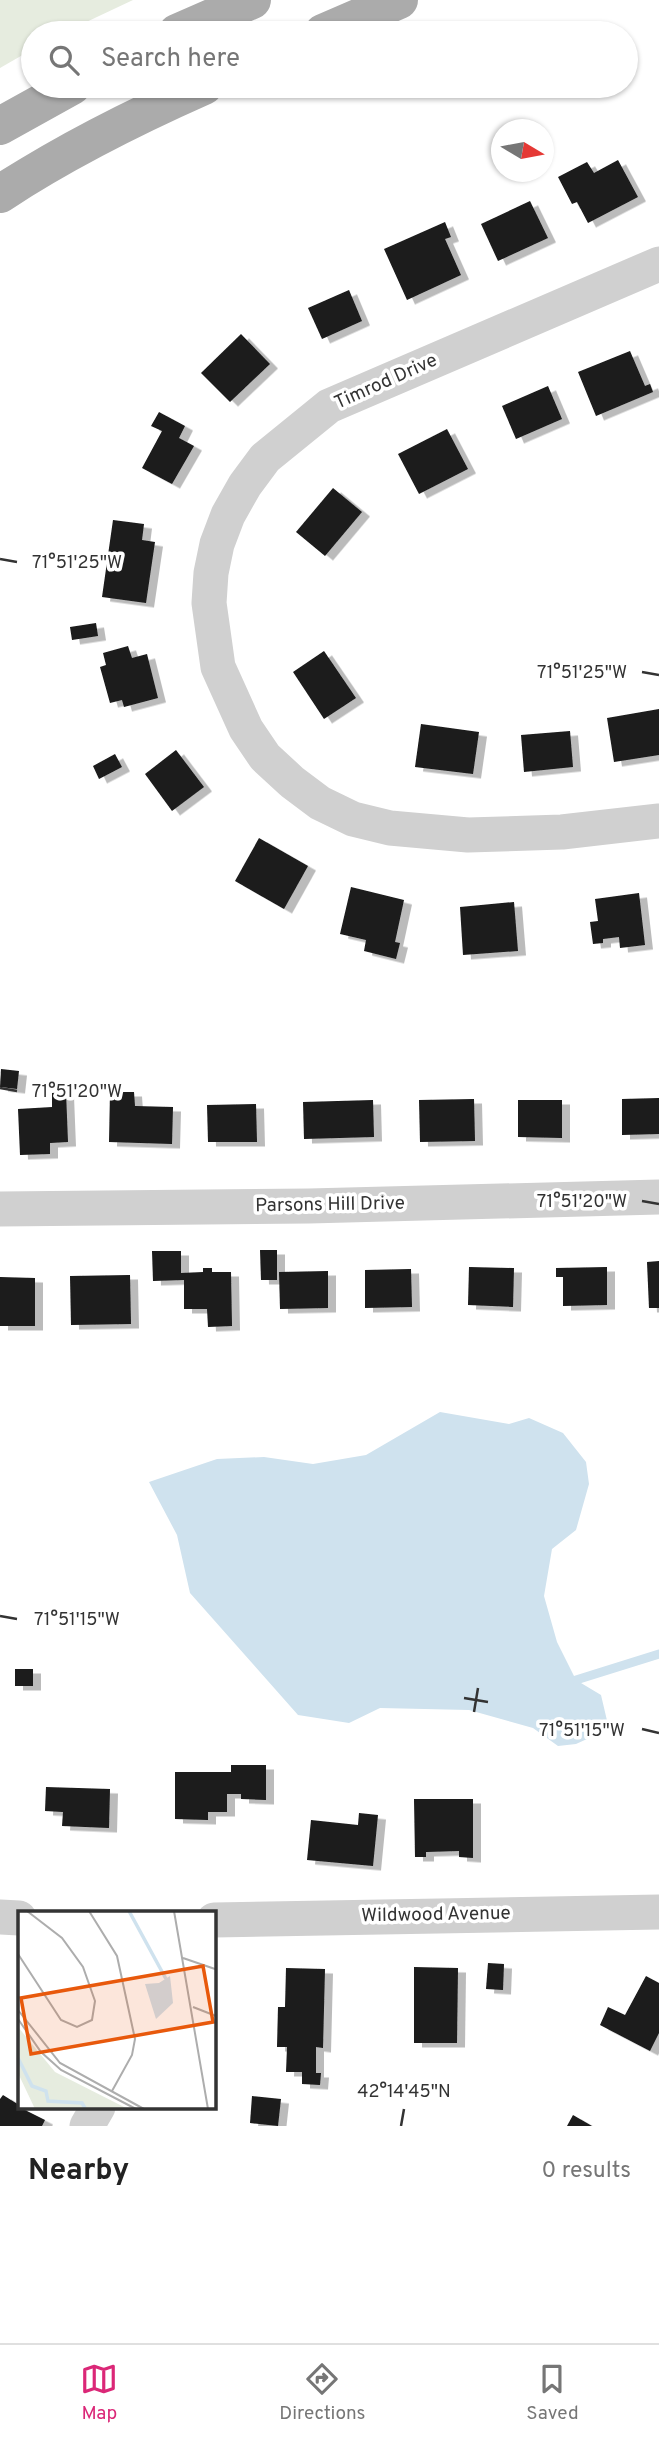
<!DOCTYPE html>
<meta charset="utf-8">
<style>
:root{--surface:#fff;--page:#f2f2f2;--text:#222;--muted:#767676;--line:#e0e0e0;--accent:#db2777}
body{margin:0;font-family:Overpass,sans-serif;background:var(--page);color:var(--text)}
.compass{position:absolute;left:491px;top:119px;width:63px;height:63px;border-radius:50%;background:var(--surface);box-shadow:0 2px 5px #0004;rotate:100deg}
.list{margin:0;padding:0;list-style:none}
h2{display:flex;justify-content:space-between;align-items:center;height:91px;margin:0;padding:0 28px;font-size:30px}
h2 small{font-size:23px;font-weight:400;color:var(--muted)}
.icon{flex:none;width:38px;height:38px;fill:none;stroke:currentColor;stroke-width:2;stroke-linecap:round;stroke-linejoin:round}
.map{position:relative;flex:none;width:659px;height:2126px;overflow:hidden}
.search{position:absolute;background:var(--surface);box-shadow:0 2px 5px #0004;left:21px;right:21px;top:21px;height:77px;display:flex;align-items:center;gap:18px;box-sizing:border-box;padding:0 24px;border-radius:38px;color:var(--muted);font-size:26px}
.sheet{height:217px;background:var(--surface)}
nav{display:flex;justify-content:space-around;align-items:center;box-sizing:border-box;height:98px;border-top:2px solid var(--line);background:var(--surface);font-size:19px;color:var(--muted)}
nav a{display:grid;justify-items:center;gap:4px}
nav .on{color:var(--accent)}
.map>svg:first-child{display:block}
</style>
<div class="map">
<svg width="659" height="2126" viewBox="0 0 659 2126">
<defs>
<filter id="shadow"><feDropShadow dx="8" dy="4.5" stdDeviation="0" flood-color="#0004"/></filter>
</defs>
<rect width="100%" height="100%" fill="#fff"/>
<path fill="#e6ecdf" d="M0 0H133L63 33H33V49L0 68Z"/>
<path fill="#cfe2ee" d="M440 1412 509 1424 529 1418 563 1433 586 1462 589 1484 576 1530 552 1549 544 1596 557 1642 576 1680 601 1695 609 1729 576 1744 558 1746 533 1728 469 1710 380 1708 349 1723 298 1715 190 1593 177 1535 149 1482 217 1459 264 1457 313 1464 366 1455Z"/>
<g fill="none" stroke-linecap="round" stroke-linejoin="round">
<path stroke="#cfe2ee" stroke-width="9" d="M576 1680 659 1654"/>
</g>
<g fill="#1a1a1a" filter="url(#shadow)">
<path d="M618 160 638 197 588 223 577 202 572 204 558 177 587 162 594 173Z"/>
<path d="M530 201 548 238 498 261 481 224Z"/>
<path d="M445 222 451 237 445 239 461 275 407 300 384 249Z"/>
<path d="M349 290 362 321 322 339 308 308Z"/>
<path d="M241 334 270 364 230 402 201 373Z"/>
<path d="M630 351 645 386 650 384 653 392 596 416 578 372Z"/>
<path d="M548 386 562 419 516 439 502 406Z"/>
<path d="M159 412 185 426 179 438 194 446 172 484 142 468 162 431 151 426Z"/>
<path d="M447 429 468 469 419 494 398 454Z"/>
<path d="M333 488 362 512 325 556 296 532Z"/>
<path d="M113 520 144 524 142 540 155 542 146 603 102 597Z"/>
<path d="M96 623 98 636 72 640 70 627Z"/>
<path d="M128 646 132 658 147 654 158 698 124 707 122 700 110 703 100 667 106 665 103 653Z"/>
<path d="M324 651 356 698 324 719 293 672Z"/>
<path d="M659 709V755L614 762 607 718Z"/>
<path d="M421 724 479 732 473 774 415 767Z"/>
<path d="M570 731 573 767 524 772 521 735Z"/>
<path d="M176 750 204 787 172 811 145 774Z"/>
<path d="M115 754 122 767 99 779 93 766Z"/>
<path d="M259 838 308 866 284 909 235 881Z"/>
<path d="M351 887 404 900 395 942 400 943 396 959 364 951 366 940 340 934Z"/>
<path d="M639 893 645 945 620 948 619 937 603 939V943L593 944 590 922 598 921 595 899Z"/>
<path d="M514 902 518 951 463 955 460 907Z"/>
<path d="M1 1069 19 1071 17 1089 0 1087Z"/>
<path d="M66 1092 68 1142 50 1143V1154L20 1155 18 1109 52 1107V1093Z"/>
<path d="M110 1092H134L135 1106 173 1107 172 1144 109 1142Z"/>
<path d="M659 1098V1134L622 1135V1099Z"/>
<path d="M474 1099 475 1141 420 1142 419 1100Z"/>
<path d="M373 1100 374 1137 304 1139 303 1102Z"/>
<path d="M518 1100H562V1138L518 1137Z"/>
<path d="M256 1104 257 1142H208L207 1105Z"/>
<path d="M260 1250H277V1280H261Z"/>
<path d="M152 1251H181V1273L203 1272V1268H212V1272H231L232 1326 208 1327 207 1309H184V1280L153 1281Z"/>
<path d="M659 1261V1308H649L647 1262Z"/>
<path d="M469 1267 514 1268 513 1307 468 1305Z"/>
<path d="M607 1267V1305L563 1306V1277H556V1268Z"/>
<path d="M411 1269 412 1307 365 1308V1270Z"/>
<path d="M328 1271V1308L280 1309 279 1272Z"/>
<path d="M130 1275 131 1324 71 1325 70 1276Z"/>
<path d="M0 1277 35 1278V1326H0Z"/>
<rect x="15" y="1669" width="18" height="17"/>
<path d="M231 1765H266V1800L241 1799V1794H227V1812H208V1820L175 1819V1772H231Z"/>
<path d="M46 1787 110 1789 109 1828 62 1826 63 1812 45 1811Z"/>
<path d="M414 1799H473V1858L459 1857V1851L426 1852V1857H415Z"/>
<path d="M359 1813 378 1815 373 1866 307 1860 311 1820 358 1825Z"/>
<path d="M488 1963 504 1964 503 1990 486 1989Z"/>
<path d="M414 1967 458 1968 457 2043H414Z"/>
<path d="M286 1968 325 1969 323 2048 316 2047V2073H321L320 2085 302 2084V2072H286L287 2047H277L278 2007H285Z"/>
<path d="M646 1976 659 1983V2033L650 2051 600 2025 608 2007 625 2015Z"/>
<path d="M3 2095 19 2105V2107L45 2120 42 2126H0V2099Z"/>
<path d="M252 2096 281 2099 278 2126 250 2123Z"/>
<path d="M573 2115 592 2126H567Z"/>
</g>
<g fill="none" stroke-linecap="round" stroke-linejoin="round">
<g stroke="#d0d0d0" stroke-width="35">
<path d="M659 264 329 406 265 458 245 485 228 515 217 544 211 573 209 603 218 667 246 729 265 757 292 782 320 803 353 819 390 828 468 835 562 832 659 821"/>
<path d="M0 1209 309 1206 659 1197"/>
<path d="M0 1917 19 1918"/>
<path d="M214 1920 659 1912"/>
<path d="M87 2126 98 2107"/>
</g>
<g stroke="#ababab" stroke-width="38">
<path d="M177 33 252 0"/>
<path d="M323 33 399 0"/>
<path d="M0 126 72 86"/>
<path d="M0 194C64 152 134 117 204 86"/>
</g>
</g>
<path fill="none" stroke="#333" stroke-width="2.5" d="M0 559 17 562M642 672 659 675M0 1088 17 1091M642 1201 659 1204M0 1616 17 1619M464 1698 488 1702M474 1712 478 1688M642 1729 659 1733M401 2126 404 2109"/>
<g text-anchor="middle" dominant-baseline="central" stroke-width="7" stroke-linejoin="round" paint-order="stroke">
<g font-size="19" fill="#333" stroke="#fff">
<text transform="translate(386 382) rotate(-24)">Timrod Drive</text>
<text transform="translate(330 1205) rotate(-1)">Parsons Hill Drive</text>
<text transform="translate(436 1915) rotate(-1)">Wildwood Avenue</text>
</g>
</g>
<g transform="translate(18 1911)">
<rect width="198" height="198" fill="#fff"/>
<path d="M0 116 37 161 110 198H17L0 162Z" fill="#e6ecdf"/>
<path d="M152 65 155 92 138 108 127 73 141 72Z" fill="#cfe2ee"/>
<path fill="none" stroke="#cfe2ee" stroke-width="3.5" d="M111 0 148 68M0 147 14 175 28 180 30 190 64 192 67 197"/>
<path fill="none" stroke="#adadad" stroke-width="2" d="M71 0 99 45 117 128 114 144 94 180M156 0 190 198M0 43 43 109 59 116 74 109 77 90 65 56 44 27 9 0M165 47 197 58M175 96 198 105M0 99 42 152 126 198M0 108 23 141 43 159 118 198"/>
<path fill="#e8590c" fill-opacity="0.15" stroke="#e8590c" stroke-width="3.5" d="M185 55 195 111 13 143 3 87Z"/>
<rect width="198" height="198" fill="none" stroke="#333" stroke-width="3.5"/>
</g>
<g font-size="18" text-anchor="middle" fill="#333" stroke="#fff" stroke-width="7" stroke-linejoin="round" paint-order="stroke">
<text x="77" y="568">71°51'25"W</text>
<text x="582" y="678">71°51'25"W</text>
<text x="77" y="1097">71°51'20"W</text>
<text x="582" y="1207">71°51'20"W</text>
<text x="77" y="1625">71°51'15"W</text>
<text x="582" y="1736">71°51'15"W</text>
<text x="404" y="2097">42°14'45"N</text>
</g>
</svg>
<svg class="compass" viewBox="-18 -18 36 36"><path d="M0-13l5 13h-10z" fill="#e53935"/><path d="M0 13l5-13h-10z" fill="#767676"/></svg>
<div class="search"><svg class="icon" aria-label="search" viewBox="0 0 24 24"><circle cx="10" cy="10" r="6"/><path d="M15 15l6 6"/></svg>Search here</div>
</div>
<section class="sheet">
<h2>Nearby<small>0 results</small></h2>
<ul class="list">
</ul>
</section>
<nav>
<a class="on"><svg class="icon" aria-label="map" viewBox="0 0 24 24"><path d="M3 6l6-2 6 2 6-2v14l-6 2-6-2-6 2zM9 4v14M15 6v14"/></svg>Map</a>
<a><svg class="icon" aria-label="directions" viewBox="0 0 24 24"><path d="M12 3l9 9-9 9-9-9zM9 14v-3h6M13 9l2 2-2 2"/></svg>Directions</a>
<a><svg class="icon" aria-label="saved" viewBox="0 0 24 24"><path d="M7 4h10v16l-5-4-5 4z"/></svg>Saved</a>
</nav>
